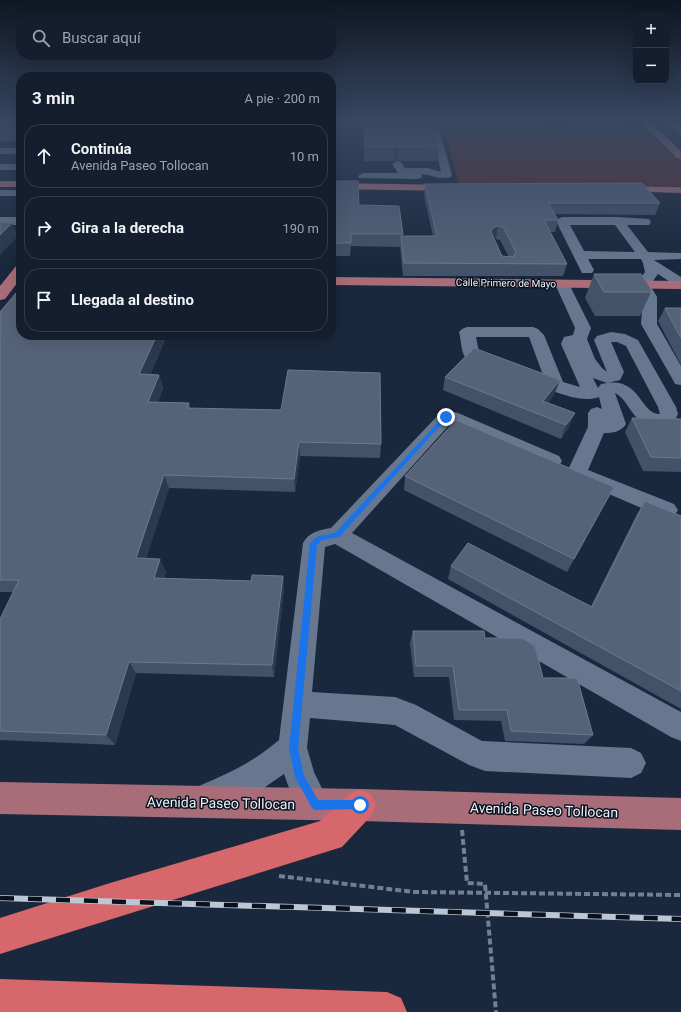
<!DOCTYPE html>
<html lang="es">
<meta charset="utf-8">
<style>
:root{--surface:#141e2e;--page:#1d2736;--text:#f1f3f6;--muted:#9da2aa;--line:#333c4a}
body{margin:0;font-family:Roboto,sans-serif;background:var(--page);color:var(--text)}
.controls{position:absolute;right:12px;top:12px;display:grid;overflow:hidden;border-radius:8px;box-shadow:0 4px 16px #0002}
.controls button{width:36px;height:36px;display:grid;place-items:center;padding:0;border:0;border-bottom:1px solid var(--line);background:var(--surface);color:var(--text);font:20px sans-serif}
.stop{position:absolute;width:12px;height:12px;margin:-9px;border:3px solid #1a73e8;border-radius:50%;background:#fff}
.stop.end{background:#1a73e8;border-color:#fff;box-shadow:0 1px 4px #0008}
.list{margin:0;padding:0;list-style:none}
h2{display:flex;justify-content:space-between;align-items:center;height:52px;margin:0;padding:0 16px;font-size:17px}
h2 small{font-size:13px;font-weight:400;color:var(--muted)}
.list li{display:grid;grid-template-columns:26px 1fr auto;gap:12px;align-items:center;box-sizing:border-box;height:64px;margin:0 8px 8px;padding:0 8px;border:1px solid var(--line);border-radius:16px}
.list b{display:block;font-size:15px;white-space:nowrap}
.list p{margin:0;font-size:13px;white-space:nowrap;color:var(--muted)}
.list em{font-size:13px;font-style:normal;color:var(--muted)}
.icon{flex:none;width:22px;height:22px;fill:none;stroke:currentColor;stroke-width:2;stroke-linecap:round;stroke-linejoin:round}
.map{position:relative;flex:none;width:681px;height:1012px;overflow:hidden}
.search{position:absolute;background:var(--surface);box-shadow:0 4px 16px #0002;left:16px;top:16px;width:320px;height:44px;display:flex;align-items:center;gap:10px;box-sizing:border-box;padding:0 14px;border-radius:16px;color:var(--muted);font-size:15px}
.panel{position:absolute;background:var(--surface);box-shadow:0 4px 16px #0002;left:16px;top:72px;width:320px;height:268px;border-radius:16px}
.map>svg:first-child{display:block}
</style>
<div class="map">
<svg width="681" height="1012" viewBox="0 0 681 1012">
<rect width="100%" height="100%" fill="#1a283d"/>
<path fill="#5a3030" d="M442 122H540L545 129 653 130 681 157V186L459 185Z"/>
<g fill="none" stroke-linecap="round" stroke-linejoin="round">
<g stroke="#748092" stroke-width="4" stroke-dasharray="6 3" stroke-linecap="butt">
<path d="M462 830 467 883 485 884 496 1012"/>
<path d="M279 876 414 892 681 895"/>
</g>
<g fill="#66778f" fill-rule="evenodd">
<path d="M429 122H437L452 175 451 177C438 180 433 175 421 174L422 176 421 178 417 179 359 178 358 176 363 173H398L392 164 397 161 401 162 405 168H428L441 172Z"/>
<path d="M567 122H621L617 125H571Z"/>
<path d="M668 122H677L681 126V134L678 133Z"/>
<rect x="0" y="148" width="21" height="6"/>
<rect x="0" y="164" width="21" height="6"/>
<rect x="0" y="190" width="21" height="6"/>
<rect x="0" y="217" width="21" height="8"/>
<path d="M562 217H618L649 219 651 222 649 225H627L648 252 681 253V259L654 260 681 277V287L676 286 658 274 650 285 657 297V324L681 366V385L675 384 673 380 641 324 643 297 636 285 645 272 643 263 641 259H588L594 270 592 273H582L556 221 558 219ZM570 225H615L635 252 584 251Z"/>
<path d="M562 280 567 281 569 284 591 328 587 339 595 359 602 368 607 372 594 340 597 336 611 332 625 334 638 340 676 407 678 414 674 422C659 428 642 427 632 412 627 405 623 397 615 393L626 424C621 432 613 433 604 433L588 470 674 504 678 510 674 516 667 518 660 516 581 482 579 479 570 477 567 472 588 427V413L591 409 597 407 602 409 599 397C580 405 544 387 526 381L524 377 526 373 532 372 543 375 529 337H476L479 352 501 361 503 364 501 367C493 369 470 363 465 357 461 351 461 339 459 332L462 329 467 327H533L538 329 544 335 563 382 580 387 561 344 564 337 573 335 575 328 555 284 557 281ZM611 342H617L626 346 658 407 660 414C639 414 641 374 601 384L598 388 593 378 607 383 620 380 624 372Z"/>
<path d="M447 410 458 413 559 456 562 461 559 466 552 468 545 466 451 423 352 533 681 712V741L671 737 335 544 325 547 312 692 395 697 416 705 482 741 631 748 641 753 646 763 641 773 631 778 485 771 469 765 395 725 310 718 307 748 314 772 330 805 326 816 315 820 304 816 289 788 284 774 258 792 208 813 197 809 193 798 197 787C229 773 252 763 279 740L303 543C309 532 319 530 331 528L441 412Z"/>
</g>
<g fill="#a96d79" fill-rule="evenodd">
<path d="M641 122H651L681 151V159L677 158Z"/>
<rect x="0" y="181" width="21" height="6"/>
<path d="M331 183 454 185 460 188 454 191 331 189Z"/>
<path d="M618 186 681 187V193L614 191 612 189 614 187Z"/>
<path d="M21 265V278L5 299 0 300V286L16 266Z"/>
<path d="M331 277 681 281V289L331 285Z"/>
<path d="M0 782 360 789 681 798V830L360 821 0 814Z"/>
</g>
<g fill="#d6676a" fill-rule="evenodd">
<path d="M360 789 371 794 376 805 371 816 342 847 0 954V918L110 883 320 821 349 794Z"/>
<path d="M0 979 387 992 401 998 407 1012H0Z"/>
</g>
<defs>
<path id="rail" d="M0 898 681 919"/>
</defs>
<use href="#rail" stroke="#bcc7d6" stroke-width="6"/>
<use href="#rail" stroke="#0a111a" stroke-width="4.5" stroke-dasharray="14" stroke-linecap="butt"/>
</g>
<g fill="#435268" fill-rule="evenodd">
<rect x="0" y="122" width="21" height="19"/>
<path d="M364 122H432L439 148 437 161H402L397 160 394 161H364Z"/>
<path d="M331 181 359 205 403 234V236H433L424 195 425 184 660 203 655 215 555 214 558 220 555 232H550L567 264 563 276H403L400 247 351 246 350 256H331ZM494 239H496L500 240 509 257 502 256Z"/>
<path d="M594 274 651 292 640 316H595L585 298Z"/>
<path d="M665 308H681V365L658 321Z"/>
<path d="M0 312 167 335 150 375H159L163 388 158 402 189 403 190 408 381 444 380 458 300 456 295 492 169 488 146 558 166 572 164 579 251 581 283 576 284 588 274 677 136 673 115 745 0 740V619L13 592H0Z"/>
<path d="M445 377 555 393 548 403 569 427 561 439 443 390Z"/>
<path d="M632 418 681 419V472L643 471 625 432Z"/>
<path d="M405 476 606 501 567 572 404 490Z"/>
<path d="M645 501 681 516V709L448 579 451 566 591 606 637 514Z"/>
<path d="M413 631 485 638 543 678 593 735 584 744 505 741 501 721 454 720 449 677H414L410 643Z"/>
</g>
<g fill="#2b3a50">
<path d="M398 146 397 160 394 161 395 147Z"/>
<path d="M12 223 18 236 0 255V235Z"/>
<path d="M498 226 496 239 491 240V232L493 228Z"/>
<path d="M157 335H167L144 388 139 374Z"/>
<path d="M159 375 163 388 152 416 148 402Z"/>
<path d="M560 380 555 393 539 415 543 401Z"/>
<path d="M575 413 569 427 561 439 566 425Z"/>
<path d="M299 442 300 456 295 492 294 479Z"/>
<path d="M164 475 169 488 142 571 136 558Z"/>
<path d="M160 559 166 572 160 591 154 578Z"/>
<path d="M283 576 284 588 274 677 272 665Z"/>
<path d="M129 662 136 673 115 745 106 735Z"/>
</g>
<g fill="#556379" stroke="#6c798e" fill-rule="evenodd">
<rect x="0" y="122" width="21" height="9"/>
<path d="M364 122H432L439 148 403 147 398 146 395 147H365Z"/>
<path d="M331 181H358L359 205 399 206 403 234H351V243H331Z"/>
<path d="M642 183 660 203H548L558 220H544L567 264 404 263 401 236H437L425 184ZM498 226 503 227 516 252 513 257 502 256 491 232 493 228Z"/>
<path d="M0 222 12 223 0 235Z"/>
<path d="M594 274H641L651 289V292H604Z"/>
<path d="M21 287V335H157L139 374 159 375 148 402 189 403 187 408 281 410 288 370 380 373 381 444 299 442 294 479 164 475 136 558 160 559 154 578 251 581 252 575 283 576 272 665 129 662 106 735 0 731V619L19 580H0V312Z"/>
<path d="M665 308H681V338Z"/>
<path d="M474 348 560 380 543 401 575 413 566 425 445 377Z"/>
<path d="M632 418 681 419V458L651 457Z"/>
<path d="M456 420 614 487 574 559 405 476Z"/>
<path d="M645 501 681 516V691L451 566 468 543 592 607Z"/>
<path d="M413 631H484L485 638H522L535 646 543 678H577L593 735 511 731 507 710H459L453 666H416Z"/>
</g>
<linearGradient id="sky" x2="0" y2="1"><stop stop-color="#0e1622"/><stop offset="0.46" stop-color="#384862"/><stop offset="1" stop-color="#384862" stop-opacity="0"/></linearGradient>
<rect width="681" height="264" fill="url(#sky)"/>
<path fill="#1a73e8" d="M444 416 448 417 339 537 322 540 317 545 298 748 304 776 318 800H360L363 801 365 805 363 808 360 809 315 810 312 808 295 777 289 748 310 543 318 536 335 533Z"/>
<g text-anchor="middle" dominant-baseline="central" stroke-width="3" stroke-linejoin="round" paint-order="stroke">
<g font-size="10" fill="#e7f1ff" stroke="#0a111a">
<text transform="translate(506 283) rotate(1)">Calle Primero de Mayo</text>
</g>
<g font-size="14" fill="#e7f1ff" stroke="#0a111a">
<text transform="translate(221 803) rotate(1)">Avenida Paseo Tollocan</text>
<text transform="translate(544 810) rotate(2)">Avenida Paseo Tollocan</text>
</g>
</g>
</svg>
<div class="controls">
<button>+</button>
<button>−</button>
</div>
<div class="stop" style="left:360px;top:805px"></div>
<div class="stop end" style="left:446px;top:417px"></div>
<div class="search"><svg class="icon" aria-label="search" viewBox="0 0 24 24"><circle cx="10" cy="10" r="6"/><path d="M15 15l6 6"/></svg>Buscar aquí</div>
<section class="panel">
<h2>3 min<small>A pie · 200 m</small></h2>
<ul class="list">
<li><svg class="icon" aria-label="ahead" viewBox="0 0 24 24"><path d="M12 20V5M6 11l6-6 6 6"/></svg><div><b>Continúa</b><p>Avenida Paseo Tollocan</p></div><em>10 m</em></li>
<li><svg class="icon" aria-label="right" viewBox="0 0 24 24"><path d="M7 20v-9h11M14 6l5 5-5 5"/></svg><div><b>Gira a la derecha</b></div><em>190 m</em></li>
<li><svg class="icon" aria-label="arrive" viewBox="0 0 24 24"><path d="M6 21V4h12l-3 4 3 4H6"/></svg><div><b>Llegada al destino</b></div></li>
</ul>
</section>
</div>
